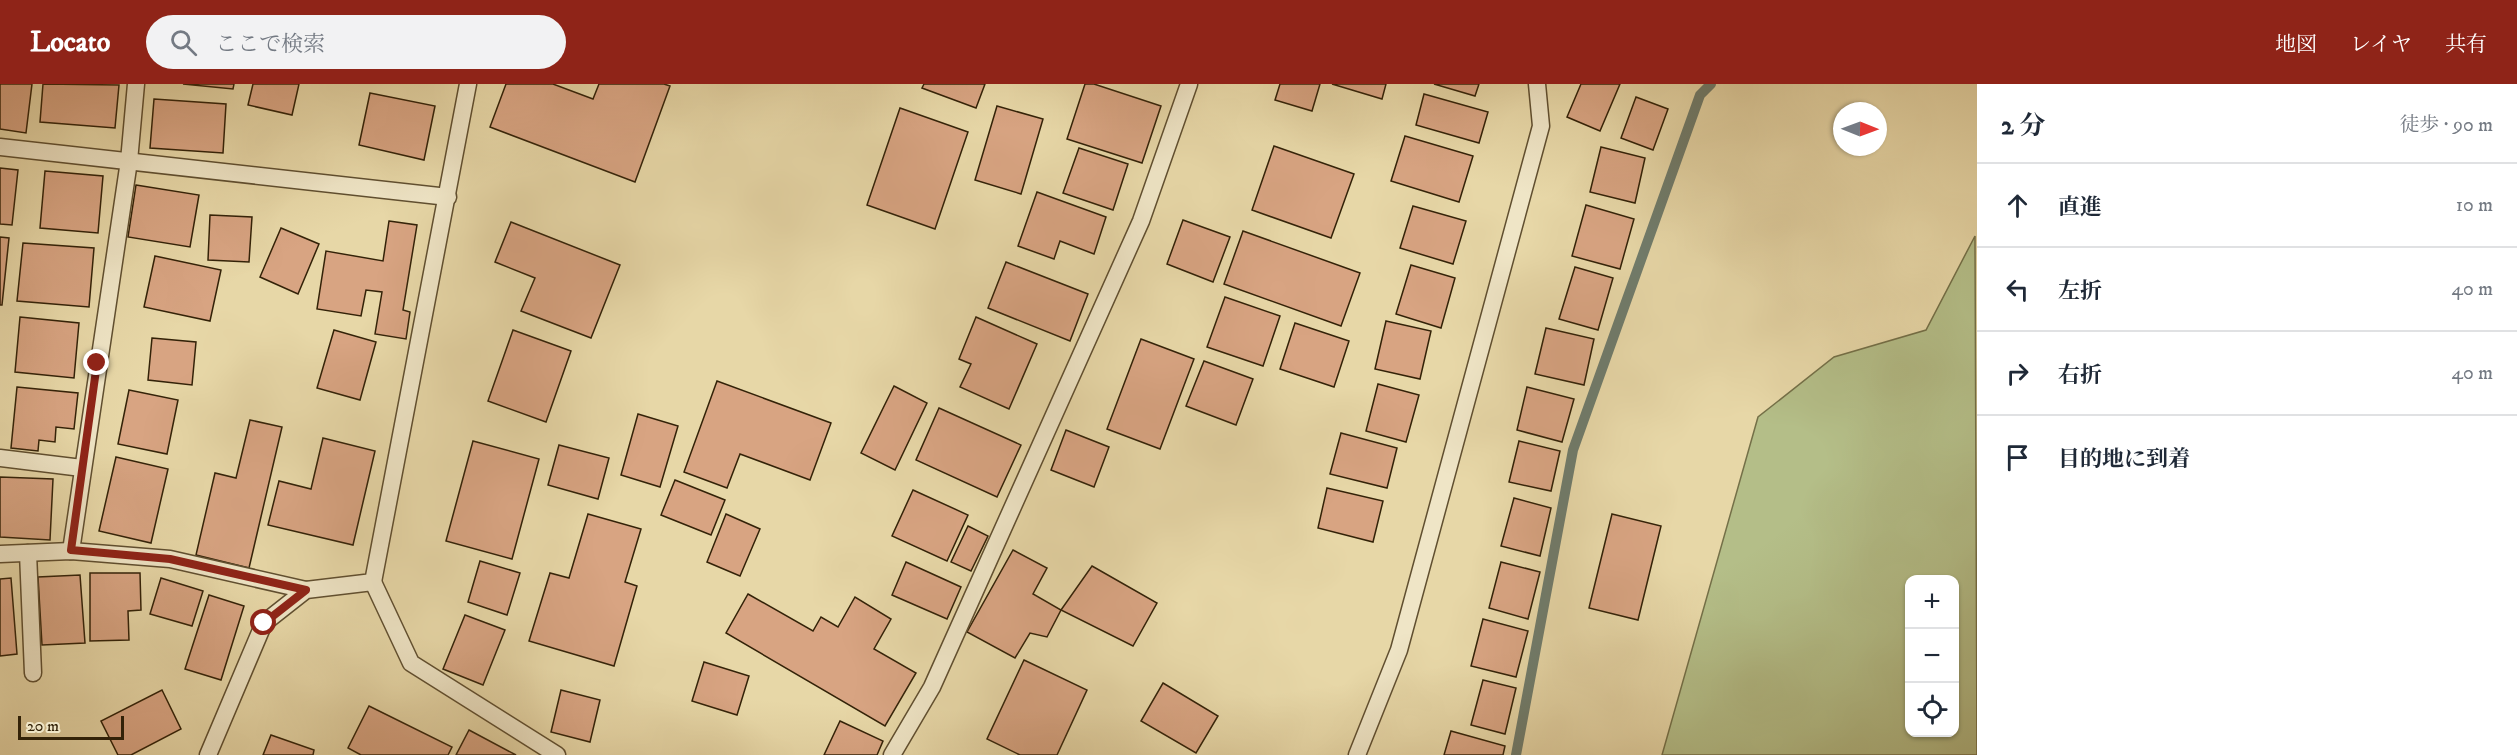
<!DOCTYPE html>
<html lang="ja">
<meta charset="utf-8">
<style>
:root{--surface:#fff;--page:#f2f2f3;--text:#1f2937;--muted:#747a83;--line:#e0e1e3;--accent:#8f2418}
body{margin:0;font-family:"IM FELL DW Pica","Noto Serif JP",serif;background:var(--page);color:var(--text)}
.controls{position:absolute;right:18px;bottom:18px;display:grid;overflow:hidden;border-radius:12px;box-shadow:0 2px 4px #0004}
.controls button{width:54px;height:54px;display:grid;place-items:center;padding:0;border:0;border-bottom:2px solid var(--line);background:var(--surface);color:var(--text);font:30px sans-serif}
.compass{position:absolute;left:1833px;top:18px;width:54px;height:54px;border-radius:50%;background:var(--surface);box-shadow:0 2px 4px #0004;rotate:91deg}
.scale{position:absolute;left:18px;bottom:15px;width:106px;box-sizing:border-box;padding-left:6px;border:3px solid #332208;border-top:0;font-size:16px;line-height:21px;white-space:nowrap;color:#332208;-webkit-text-stroke:4px #efe5c6;paint-order:stroke}
.stop{position:absolute;width:18px;height:18px;margin:-14px;border:4px solid #8f2418;border-radius:50%;background:#fff}
.stop.end{background:#8f2418;border-color:#fff;box-shadow:0 2px 6px #0008}
.list{margin:0;padding:0;list-style:none}
h2{display:flex;justify-content:space-between;align-items:center;height:78px;margin:0;padding:0 24px;font-size:26px}
h2 small{font-size:20px;font-weight:400;color:var(--muted)}
.list li{display:grid;grid-template-columns:39px 1fr auto;gap:18px;align-items:center;box-sizing:border-box;height:84px;padding:0 24px;border-top:2px solid var(--line)}
.list b{display:block;font-size:22px;white-space:nowrap}
.list em{font-size:20px;font-style:normal;color:var(--muted)}
.icon{flex:none;width:33px;height:33px;fill:none;stroke:currentColor;stroke-width:2;stroke-linecap:round;stroke-linejoin:round}
.map{position:relative;flex:none;width:1977px;height:671px;overflow:hidden}
header{display:flex;align-items:center;gap:36px;box-sizing:border-box;height:84px;padding:0 30px;background:var(--accent);color:#fff}
header strong{font-size:28px}
nav{display:flex;gap:33px;margin-inline-start:auto;font-size:21px}
.search{width:420px;height:54px;background:var(--page);display:flex;align-items:center;gap:15px;box-sizing:border-box;padding:0 21px;border-radius:33px;color:var(--muted);font-size:22px}
main{display:flex}
aside{flex:1;background:var(--surface)}
.map>svg:first-child{display:block}
</style>
<header>
<strong>Locato</strong>
<div class="search"><svg class="icon" aria-label="search" viewBox="0 0 24 24"><circle cx="10" cy="10" r="6"/><path d="M15 15l6 6"/></svg>ここで検索</div>
<nav><a>地図</a><a>レイヤ</a><a>共有</a></nav>
</header>
<main>
<div class="map">
<svg width="1977" height="671" viewBox="0 0 1977 671">
<rect width="100%" height="100%" fill="#e7d7a7"/>
<filter id="stains"><feTurbulence type="fractalNoise" baseFrequency=".00333" numOctaves="4"/><feColorMatrix values="0 0 0 0 .2 0 0 0 0 .09 0 0 0 0 .02 0 0 0 .5 -.17"/></filter>
<radialGradient id="worn" r=".72"><stop offset=".6" stop-color="#630" stop-opacity="0"/><stop offset="1" stop-color="#630" stop-opacity=".3"/></radialGradient>
<path fill="#b4be88" stroke="#747048" stroke-width="1.5" fill-rule="evenodd" d="M1975 152 1977 671H1662L1758 333 1834 273 1926 246ZM1910 496H1954V648H1910Z"/>
<g fill="none" stroke-linecap="round" stroke-linejoin="round">
<path stroke="#707c6c" stroke-width="10" d="M1516 671 1573 366 1700 11 1711 0"/>
</g>
<g fill="#d8a482" stroke="#332208" stroke-width="1.5">
<path d="M0 0H32L26 49 0 45Z"/>
<path d="M43 0 119 1 115 44 40 38Z"/>
<path d="M183 0H234L233 5Z"/>
<path d="M253 0H299L292 31 248 21Z"/>
<path d="M506 0H553L593 15 599 0H664L670 2 635 98 490 43Z"/>
<path d="M924 0H985L976 24 922 4Z"/>
<path d="M1085 0H1094L1161 22 1142 79 1067 55Z"/>
<path d="M1280 0H1320L1312 27 1275 16Z"/>
<path d="M1332 0H1386L1382 15Z"/>
<path d="M1434 0H1479L1475 12Z"/>
<path d="M1581 0H1620L1600 47 1567 33Z"/>
<path d="M370 9 435 22 424 76 359 61Z"/>
<path d="M1424 10 1488 28 1479 59 1416 41Z"/>
<path d="M1636 13 1668 25 1653 66 1621 54Z"/>
<path d="M154 15 226 20 223 69 150 64Z"/>
<path d="M997 22 1043 35 1021 110 975 96Z"/>
<path d="M900 24 968 48 935 145 867 121Z"/>
<path d="M1405 52 1473 72 1459 118 1391 97Z"/>
<path d="M1274 62 1354 90 1331 154 1252 126Z"/>
<path d="M1601 63 1645 74 1635 119 1590 108Z"/>
<path d="M1079 64 1128 80 1113 126 1063 109Z"/>
<path d="M0 84 18 86 12 141 0 140Z"/>
<path d="M45 87 103 92 98 149 40 144Z"/>
<path d="M136 101 199 111 190 163 128 153Z"/>
<path d="M1037 108 1106 133 1094 170 1060 157 1054 175 1018 162Z"/>
<path d="M1586 121 1634 135 1620 185 1572 172Z"/>
<path d="M1413 122 1466 137 1453 180 1400 164Z"/>
<path d="M210 131 252 133 249 178 208 176Z"/>
<path d="M1183 136 1230 153 1213 198 1167 180Z"/>
<path d="M389 137 417 141 403 226 410 228 406 255 375 250 382 208 366 206 361 232 317 225 326 167 383 177Z"/>
<path d="M511 138 620 181 591 254 521 227 535 194 495 178Z"/>
<path d="M281 144 319 160 298 210 260 193Z"/>
<path d="M1243 147 1360 189 1341 242 1224 200Z"/>
<path d="M0 153 9 154 2 221H0Z"/>
<path d="M23 159 94 164 89 223 17 217Z"/>
<path d="M155 172 221 186 210 237 144 223Z"/>
<path d="M1006 178 1088 210 1070 257 988 224Z"/>
<path d="M1411 181 1455 194 1441 244 1396 230Z"/>
<path d="M1575 183 1613 194 1598 246 1559 235Z"/>
<path d="M1225 213 1280 232 1263 282 1207 263Z"/>
<path d="M20 233 79 239 74 294 15 288Z"/>
<path d="M976 233 1037 260 1009 325 960 303 971 280 959 275Z"/>
<path d="M1386 237 1431 247 1420 295 1375 285Z"/>
<path d="M1295 239 1349 257 1334 303 1280 285Z"/>
<path d="M1546 244 1594 255 1584 301 1535 290Z"/>
<path d="M334 246 376 258 360 316 317 304Z"/>
<path d="M513 246 571 267 546 338 488 317Z"/>
<path d="M152 254 196 258 192 301 148 296Z"/>
<path d="M1141 255 1194 275 1160 365 1107 345Z"/>
<path d="M1204 277 1253 295 1236 341 1186 322Z"/>
<path d="M717 297 831 339 810 396 740 370 727 404 684 388Z"/>
<path d="M1378 300 1419 311 1406 358 1366 347Z"/>
<path d="M894 302 927 319 895 386 861 369Z"/>
<path d="M17 303 78 309 74 345 56 343 55 358 39 356 38 367 11 364Z"/>
<path d="M1527 303 1574 315 1562 358 1517 346Z"/>
<path d="M129 306 178 316 167 370 118 360Z"/>
<path d="M939 324 1021 361 997 413 916 376Z"/>
<path d="M638 330 678 342 660 403 621 391Z"/>
<path d="M250 336 282 343 249 484 196 471 215 389 236 394Z"/>
<path d="M1066 346 1109 363 1094 403 1051 386Z"/>
<path d="M1341 349 1397 364 1387 404 1330 390Z"/>
<path d="M323 354 375 367 353 461 268 441 279 397 311 405Z"/>
<path d="M473 357 539 375 512 475 446 457Z"/>
<path d="M1519 357 1560 367 1551 407 1509 398Z"/>
<path d="M559 361 609 374 598 415 548 401Z"/>
<path d="M116 373 168 385 151 459 99 447Z"/>
<path d="M0 393 53 395 50 456 0 453Z"/>
<path d="M675 396 725 416 711 451 661 431Z"/>
<path d="M1327 404 1383 417 1373 458 1318 444Z"/>
<path d="M913 406 968 431 947 477 892 452Z"/>
<path d="M1514 414 1551 424 1540 472 1501 462Z"/>
<path d="M588 430 641 445 625 498 637 502 614 582 529 557 550 489 569 494Z"/>
<path d="M726 430 760 445 740 492 707 478Z"/>
<path d="M1612 430 1661 442 1638 536 1589 524Z"/>
<path d="M968 442 988 452 971 487 951 478Z"/>
<path d="M1013 466 1047 484 1033 510 1061 526 1047 553 1030 549 1015 574 967 548Z"/>
<path d="M480 477 520 489 507 531 468 518Z"/>
<path d="M906 478 961 503 947 535 892 511Z"/>
<path d="M1501 478 1540 488 1528 535 1489 524Z"/>
<path d="M1092 482 1157 519 1133 562 1061 526Z"/>
<path d="M90 489H140L141 526 128 527 129 556 90 557Z"/>
<path d="M80 491 85 559 42 561 38 493Z"/>
<path d="M11 494 17 570 0 572V495Z"/>
<path d="M161 494 203 507 192 542 150 530Z"/>
<path d="M748 510 813 547 821 533 838 543 855 513 891 535 874 565 916 589 885 642 726 549Z"/>
<path d="M209 511 244 522 221 596 185 585Z"/>
<path d="M465 531 505 546 483 601 443 585Z"/>
<path d="M1483 535 1528 547 1516 593 1471 582Z"/>
<path d="M1024 576 1087 606 1057 671H1020L987 655Z"/>
<path d="M704 578 749 592 737 631 692 617Z"/>
<path d="M1483 596 1516 604 1505 650 1471 641Z"/>
<path d="M1163 599 1218 632 1196 669 1141 637Z"/>
<path d="M162 606 181 645 131 671H118L101 637Z"/>
<path d="M561 606 600 616 590 658 551 648Z"/>
<path d="M369 622 452 663 448 671H361L348 664Z"/>
<path d="M840 637 883 657 877 671H824Z"/>
<path d="M469 646 516 671H456Z"/>
<path d="M1451 647 1505 662 1503 671H1444Z"/>
<path d="M271 651 314 666 313 671H263Z"/>
</g>
<g fill="none" stroke-linecap="round" stroke-linejoin="round">
<defs>
<g id="service">
<path d="M0 63 448 113"/>
<path d="M0 374 82 384"/>
<path d="M71 467 129 77 136 0"/>
<path d="M28 469 33 589"/>
<path d="M0 470 71 467 170 475 306 506"/>
<path d="M373 498 411 579 557 671"/>
<path d="M208 671 264 539 306 506 373 498 468 0"/>
<path d="M892 671 932 603 1141 137 1189 0"/>
<path d="M1357 671 1399 566 1541 42 1537 0"/>
</g>
</defs>
<use href="#service" stroke="#604f30" stroke-width="19"/>
<use href="#service" stroke="#efe5c6" stroke-width="16"/>
</g>
<g fill="none" stroke-linecap="round" stroke-linejoin="round">
<path stroke="#8f2418" stroke-width="8" d="M97 279 71 466 170 475 306 506 264 539"/>
</g>
<rect width="100%" height="100%" filter="url(#stains)"/>
<rect width="100%" height="100%" fill="url(#worn)"/>
</svg>
<div class="controls">
<button>+</button>
<button>−</button>
<button><svg class="icon" aria-label="locate" viewBox="0 0 24 24"><circle cx="12" cy="12" r="6"/><path d="M12 2v4M12 18v4M2 12h4M18 12h4"/></svg></button>
</div>
<svg class="compass" viewBox="-18 -18 36 36"><path d="M0-13l5 13h-10z" fill="#e53935"/><path d="M0 13l5-13h-10z" fill="#747a83"/></svg>
<div class="scale">20 m</div>
<div class="stop" style="left:264px;top:539px"></div>
<div class="stop end" style="left:97px;top:279px"></div>
</div>
<aside>
<h2>2 分<small>徒歩 · 90 m</small></h2>
<ul class="list">
<li><svg class="icon" aria-label="ahead" viewBox="0 0 24 24"><path d="M12 20V5M6 11l6-6 6 6"/></svg><div><b>直進</b></div><em>10 m</em></li>
<li><svg class="icon" aria-label="left" viewBox="0 0 24 24"><path d="M17 20v-9H6M10 6l-5 5 5 5"/></svg><div><b>左折</b></div><em>40 m</em></li>
<li><svg class="icon" aria-label="right" viewBox="0 0 24 24"><path d="M7 20v-9h11M14 6l5 5-5 5"/></svg><div><b>右折</b></div><em>40 m</em></li>
<li><svg class="icon" aria-label="arrive" viewBox="0 0 24 24"><path d="M6 21V4h12l-3 4 3 4H6"/></svg><div><b>目的地に到着</b></div></li>
</ul>
</aside>
</main>
